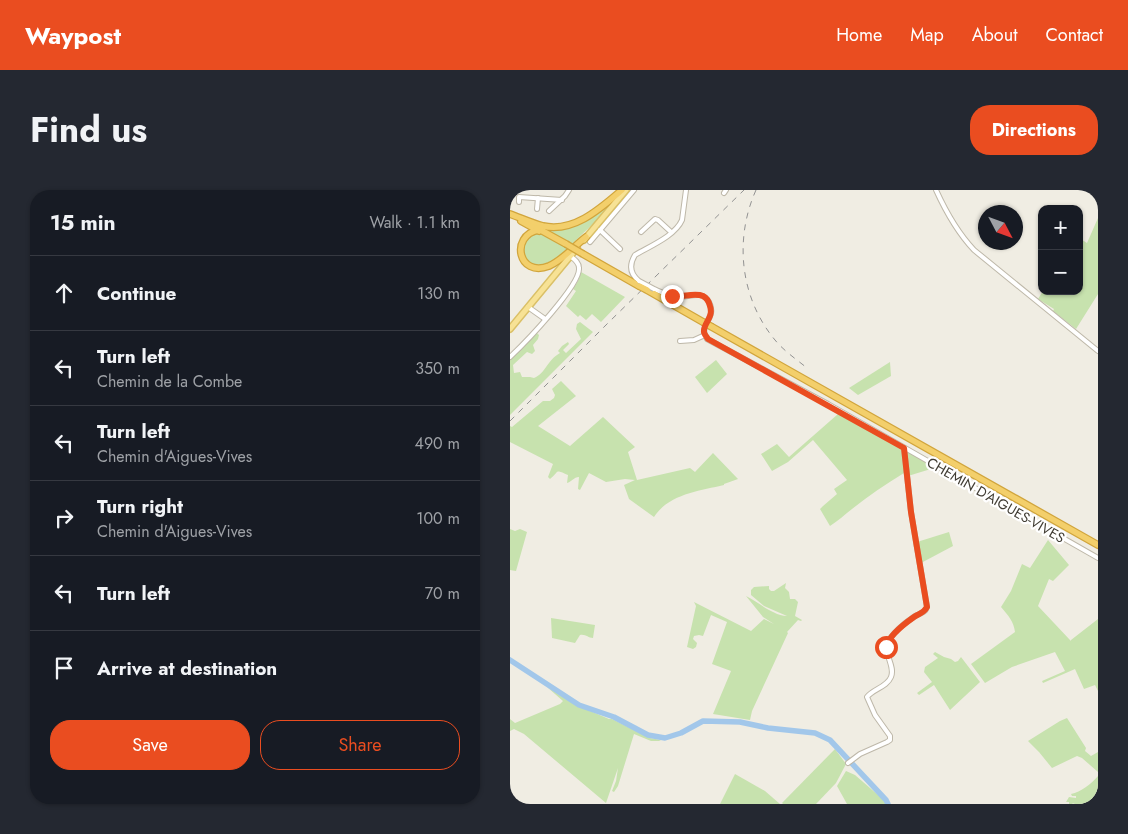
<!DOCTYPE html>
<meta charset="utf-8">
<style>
:root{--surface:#171b24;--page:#242831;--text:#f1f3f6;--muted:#9ea1a6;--line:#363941;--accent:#ea4d20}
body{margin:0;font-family:Jost,sans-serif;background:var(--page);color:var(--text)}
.controls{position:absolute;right:15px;top:15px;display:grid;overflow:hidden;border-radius:10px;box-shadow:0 1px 4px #0004}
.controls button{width:45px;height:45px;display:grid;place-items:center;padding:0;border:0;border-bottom:1px solid var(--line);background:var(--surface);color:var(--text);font:25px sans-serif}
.compass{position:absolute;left:468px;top:15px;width:45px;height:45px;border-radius:50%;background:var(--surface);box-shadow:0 1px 4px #0004;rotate:131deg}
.stop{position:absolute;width:15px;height:15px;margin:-11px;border:4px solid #ea4d20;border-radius:50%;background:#fff}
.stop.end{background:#ea4d20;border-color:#fff;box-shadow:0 1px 5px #0008}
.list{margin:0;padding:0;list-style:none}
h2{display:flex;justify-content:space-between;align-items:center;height:65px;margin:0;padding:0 20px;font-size:21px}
h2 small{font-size:16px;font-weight:400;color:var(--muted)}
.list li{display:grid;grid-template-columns:32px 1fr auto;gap:15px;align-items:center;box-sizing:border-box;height:75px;padding:0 20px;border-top:1px solid var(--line)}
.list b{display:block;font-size:19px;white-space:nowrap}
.list p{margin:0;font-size:16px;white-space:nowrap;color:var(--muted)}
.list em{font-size:16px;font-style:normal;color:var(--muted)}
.actions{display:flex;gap:10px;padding:15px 20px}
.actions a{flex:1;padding:11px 0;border:1px solid var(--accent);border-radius:20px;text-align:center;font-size:18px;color:var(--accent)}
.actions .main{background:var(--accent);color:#fff}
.icon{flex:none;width:28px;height:28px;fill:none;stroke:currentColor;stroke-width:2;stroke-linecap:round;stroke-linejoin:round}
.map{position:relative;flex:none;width:588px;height:614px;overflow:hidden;border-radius:20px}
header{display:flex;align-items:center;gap:30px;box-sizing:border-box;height:70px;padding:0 25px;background:var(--accent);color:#fff}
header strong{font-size:24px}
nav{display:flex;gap:28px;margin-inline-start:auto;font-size:18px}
.intro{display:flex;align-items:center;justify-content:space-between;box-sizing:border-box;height:120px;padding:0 30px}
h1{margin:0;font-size:35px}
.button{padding:12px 22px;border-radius:20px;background:var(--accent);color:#fff;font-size:18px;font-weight:700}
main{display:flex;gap:30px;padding:0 30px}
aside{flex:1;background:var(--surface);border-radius:20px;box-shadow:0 1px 4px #0004}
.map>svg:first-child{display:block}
</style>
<header>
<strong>Waypost</strong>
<nav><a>Home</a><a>Map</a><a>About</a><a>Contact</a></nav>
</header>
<div class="intro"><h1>Find us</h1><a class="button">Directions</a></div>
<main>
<aside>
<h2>15 min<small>Walk · 1.1 km</small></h2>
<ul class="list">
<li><svg class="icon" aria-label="ahead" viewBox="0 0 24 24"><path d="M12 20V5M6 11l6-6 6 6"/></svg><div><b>Continue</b></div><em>130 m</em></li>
<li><svg class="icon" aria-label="left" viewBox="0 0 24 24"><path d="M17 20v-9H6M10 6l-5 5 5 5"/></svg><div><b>Turn left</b><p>Chemin de la Combe</p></div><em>350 m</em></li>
<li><svg class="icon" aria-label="left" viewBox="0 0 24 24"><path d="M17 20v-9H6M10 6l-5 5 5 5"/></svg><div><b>Turn left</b><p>Chemin d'Aigues-Vives</p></div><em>490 m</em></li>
<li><svg class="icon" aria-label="right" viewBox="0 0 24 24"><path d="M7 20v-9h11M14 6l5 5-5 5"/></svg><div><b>Turn right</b><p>Chemin d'Aigues-Vives</p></div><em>100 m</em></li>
<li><svg class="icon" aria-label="left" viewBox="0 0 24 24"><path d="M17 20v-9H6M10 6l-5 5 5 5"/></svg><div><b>Turn left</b></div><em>70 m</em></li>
<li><svg class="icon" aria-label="arrive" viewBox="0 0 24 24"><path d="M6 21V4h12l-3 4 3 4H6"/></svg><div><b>Arrive at destination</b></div></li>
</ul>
<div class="actions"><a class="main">Save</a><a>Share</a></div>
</aside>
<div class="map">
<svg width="588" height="614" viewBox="0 0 588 614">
<rect width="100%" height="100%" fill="#f0ede3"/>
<g fill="#c7e2ae">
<path d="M98 16 88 29 62 54 37 40 56 39 72 33Z"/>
<path d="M588 28V104L566 139 543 121 544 119 528 109 533 101H569V48L577 53Z"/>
<path d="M25 43 31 44 58 59C45 72 31 83 14 68 13 53 13 51 25 43Z"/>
<path d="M71 82 115 107 91 132 82 124 76 130 70 125 68 127 56 116 66 101 63 99 68 91Z"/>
<path d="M70 132 83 142 0 225V168L26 142 29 145 28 149 23 155 25 161 22 164 17 162 3 175 4 183 10 182 12 187H20L24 188C36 183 37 170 50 163L48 161 52 156 58 152 59 154 53 160 56 163 71 149 66 139 67 134Z"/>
<path d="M206 170 217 184 197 203 185 187Z"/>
<path d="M380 172 381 186 348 205 339 198Z"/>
<path d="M51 191 66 206 28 236 60 256 93 227 125 257 118 262 127 290 180 278 185 282 203 263 228 289 214 294V295C189 301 159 304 144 327L119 309 114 295 125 290 115 289 96 292 79 283 70 300 68 299 69 287C64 287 61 292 57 293L58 285C44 279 50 281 40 289L38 287 43 274 0 252V236L2 237 33 211H40L44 208 45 205 42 199Z"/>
<path d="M328 224 392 259 395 280 394 283C376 294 358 306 342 319 334 325 328 331 320 336L310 319 313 316 327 304 324 299 337 290 303 250 278 272 262 281 251 264 267 254 279 267Z"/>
<path d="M396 261H398L424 277V278L398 286Z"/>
<path d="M0 339 5 341 10 339 17 342 6 381 0 380Z"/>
<path d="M439 342 443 356 411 373 407 352Z"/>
<path d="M538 350 559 375 543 391 539 389 528 416 560 450V451L561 450 588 429V501L585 495 574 499 565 479 533 493 532 491 555 481 545 462 502 477 475 493 461 474 505 442C504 432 498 425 491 417L501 401 512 374 520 378Z"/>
<path d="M276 393 275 398 279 402 280 409H285L288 412 285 426 292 430 291 431 288 430 277 442 278 443 242 521 240 530 203 524 221 481 202 474 217 432 201 425 193 446 189 445 184 446 183 449 187 453 186 457 183 459 177 457 186 416 184 412 241 441 254 429 264 434 253 427 236 406C250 413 262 425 277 426L254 416 241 405V400L244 397 259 396V399L261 401H264Z"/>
<path d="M41 428 85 435 83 448C78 448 76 444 70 445L65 453 42 448Z"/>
<path d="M425 462 434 467 441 469 445 472 448 471 451 467 470 492 440 520 424 495 409 505 407 503 422 492 414 482 415 477 428 468 423 464Z"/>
<path d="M37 497 64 514 99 529H102L140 548 151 550 149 551H141L124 544 108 596 104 602 102 601 106 591 108 578 96 613 14 544 4 539 0 541V529L5 533 50 514 53 511Z"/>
<path d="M557 528 576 558 575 561 581 566 588 562V582L572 568 567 566 542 578 529 562 518 551 550 531Z"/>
<path d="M325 559 336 574 326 593 306 614H273L272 613Z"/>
<path d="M336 581 345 585 375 611 376 614H337L327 596Z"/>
<path d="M225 584 255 601 270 614H210Z"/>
<path d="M588 586V614H565L562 613 563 614H559V612H556L559 607 566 608V606H562L561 604C571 602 581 594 588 586Z"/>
</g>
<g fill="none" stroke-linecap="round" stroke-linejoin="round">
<path stroke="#a2c7ea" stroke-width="5.5" d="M0 470 69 515 104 527 138 545 155 548 171 543 193 531 230 532 258 538 305 543 320 550 376 610 378 614"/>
<defs>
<g id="minor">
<path d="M426 0C436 22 447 42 464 60L588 161"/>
<path d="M214 3 216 0"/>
<path d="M9 12V7L52 10"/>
<path d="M27 19 28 8"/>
<path d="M39 21 55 6 59 0"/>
<path d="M90 40 110 59"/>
<path d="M131 42 145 29 148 30 161 42"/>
<path d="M80 52 124 0"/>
<path d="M129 91C120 84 119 75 125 65 140 56 165 46 172 30L176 0"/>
<path d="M144 99C151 102 159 106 167 107 178 108 192 99 199 112 208 129 187 134 197 149L318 214 588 368"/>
<path d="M18 117 35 129"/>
<path d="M170 151 184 150 195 145"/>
<path d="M0 167C14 154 71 95 69 78 69 72 64 69 60 66"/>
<path d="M338 573 350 564 377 552 380 550V546L365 525 357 507C363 499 377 497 381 487 386 475 371 462 379 450 385 441 396 432 405 426 411 423 415 423 417 417L401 322 394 258"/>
</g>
<g id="major">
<path d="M74 50 116 0"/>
<path d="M0 139 67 58"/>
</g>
<g id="highway">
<path d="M0 24C11 28 22 33 33 36 64 43 91 18 112 0"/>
<path d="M11 31 29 41"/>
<path d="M27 38 56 54"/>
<path d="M28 40C0 46 8 88 39 76 53 70 63 57 76 47"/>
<path d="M73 64 129 96"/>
<path d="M137 100 193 132"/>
<path d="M202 137 588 355"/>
</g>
</defs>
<use href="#minor" stroke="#beb8a9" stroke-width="6"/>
<use href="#major" stroke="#dac067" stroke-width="8"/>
<use href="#highway" stroke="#d1a53c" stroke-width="8"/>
<use href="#minor" stroke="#fff" stroke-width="4"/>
<use href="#major" stroke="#f7e295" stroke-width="5"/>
<use href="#highway" stroke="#f3cf6b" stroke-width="5.5"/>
<g stroke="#929292" stroke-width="1" stroke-dasharray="6 6" stroke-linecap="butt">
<path d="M246 0C224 49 230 108 265 150 274 161 286 169 297 178"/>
<path d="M0 231 98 133 234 0"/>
</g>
<defs>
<path id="minor-bridge" d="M129 91 144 99"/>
<g id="highway-bridge">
<path d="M56 54 73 64"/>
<path d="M129 96 137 100"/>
<path d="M193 132 202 137"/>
</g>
</defs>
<use href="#minor-bridge" stroke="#beb8a9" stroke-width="6" stroke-linecap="butt"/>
<use href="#highway-bridge" stroke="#d1a53c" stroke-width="8" stroke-linecap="butt"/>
<use href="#minor-bridge" stroke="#fff" stroke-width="4"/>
<use href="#highway-bridge" stroke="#f3cf6b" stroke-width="5.5"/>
</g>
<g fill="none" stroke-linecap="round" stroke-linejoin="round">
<path stroke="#ea4d20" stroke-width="6" d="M162 106C172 108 184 102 193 106 197 108 199 112 200 116 204 128 193 133 194 142 194 144 196 146 198 149L394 258 401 322 417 417C414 423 410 423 404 427 394 434 379 445 376 457"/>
</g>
<g text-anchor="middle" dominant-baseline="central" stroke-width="4.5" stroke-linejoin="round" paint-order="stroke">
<g font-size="14" fill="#413d34" stroke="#fff">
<text transform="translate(486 310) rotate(30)">CHEMIN D'AIGUES-VIVES</text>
</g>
</g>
</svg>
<div class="controls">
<button>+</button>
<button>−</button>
</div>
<svg class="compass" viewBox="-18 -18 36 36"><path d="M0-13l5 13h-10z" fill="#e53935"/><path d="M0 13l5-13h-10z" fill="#9ea1a6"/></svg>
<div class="stop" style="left:376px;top:457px"></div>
<div class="stop end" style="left:162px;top:106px"></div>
</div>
</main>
